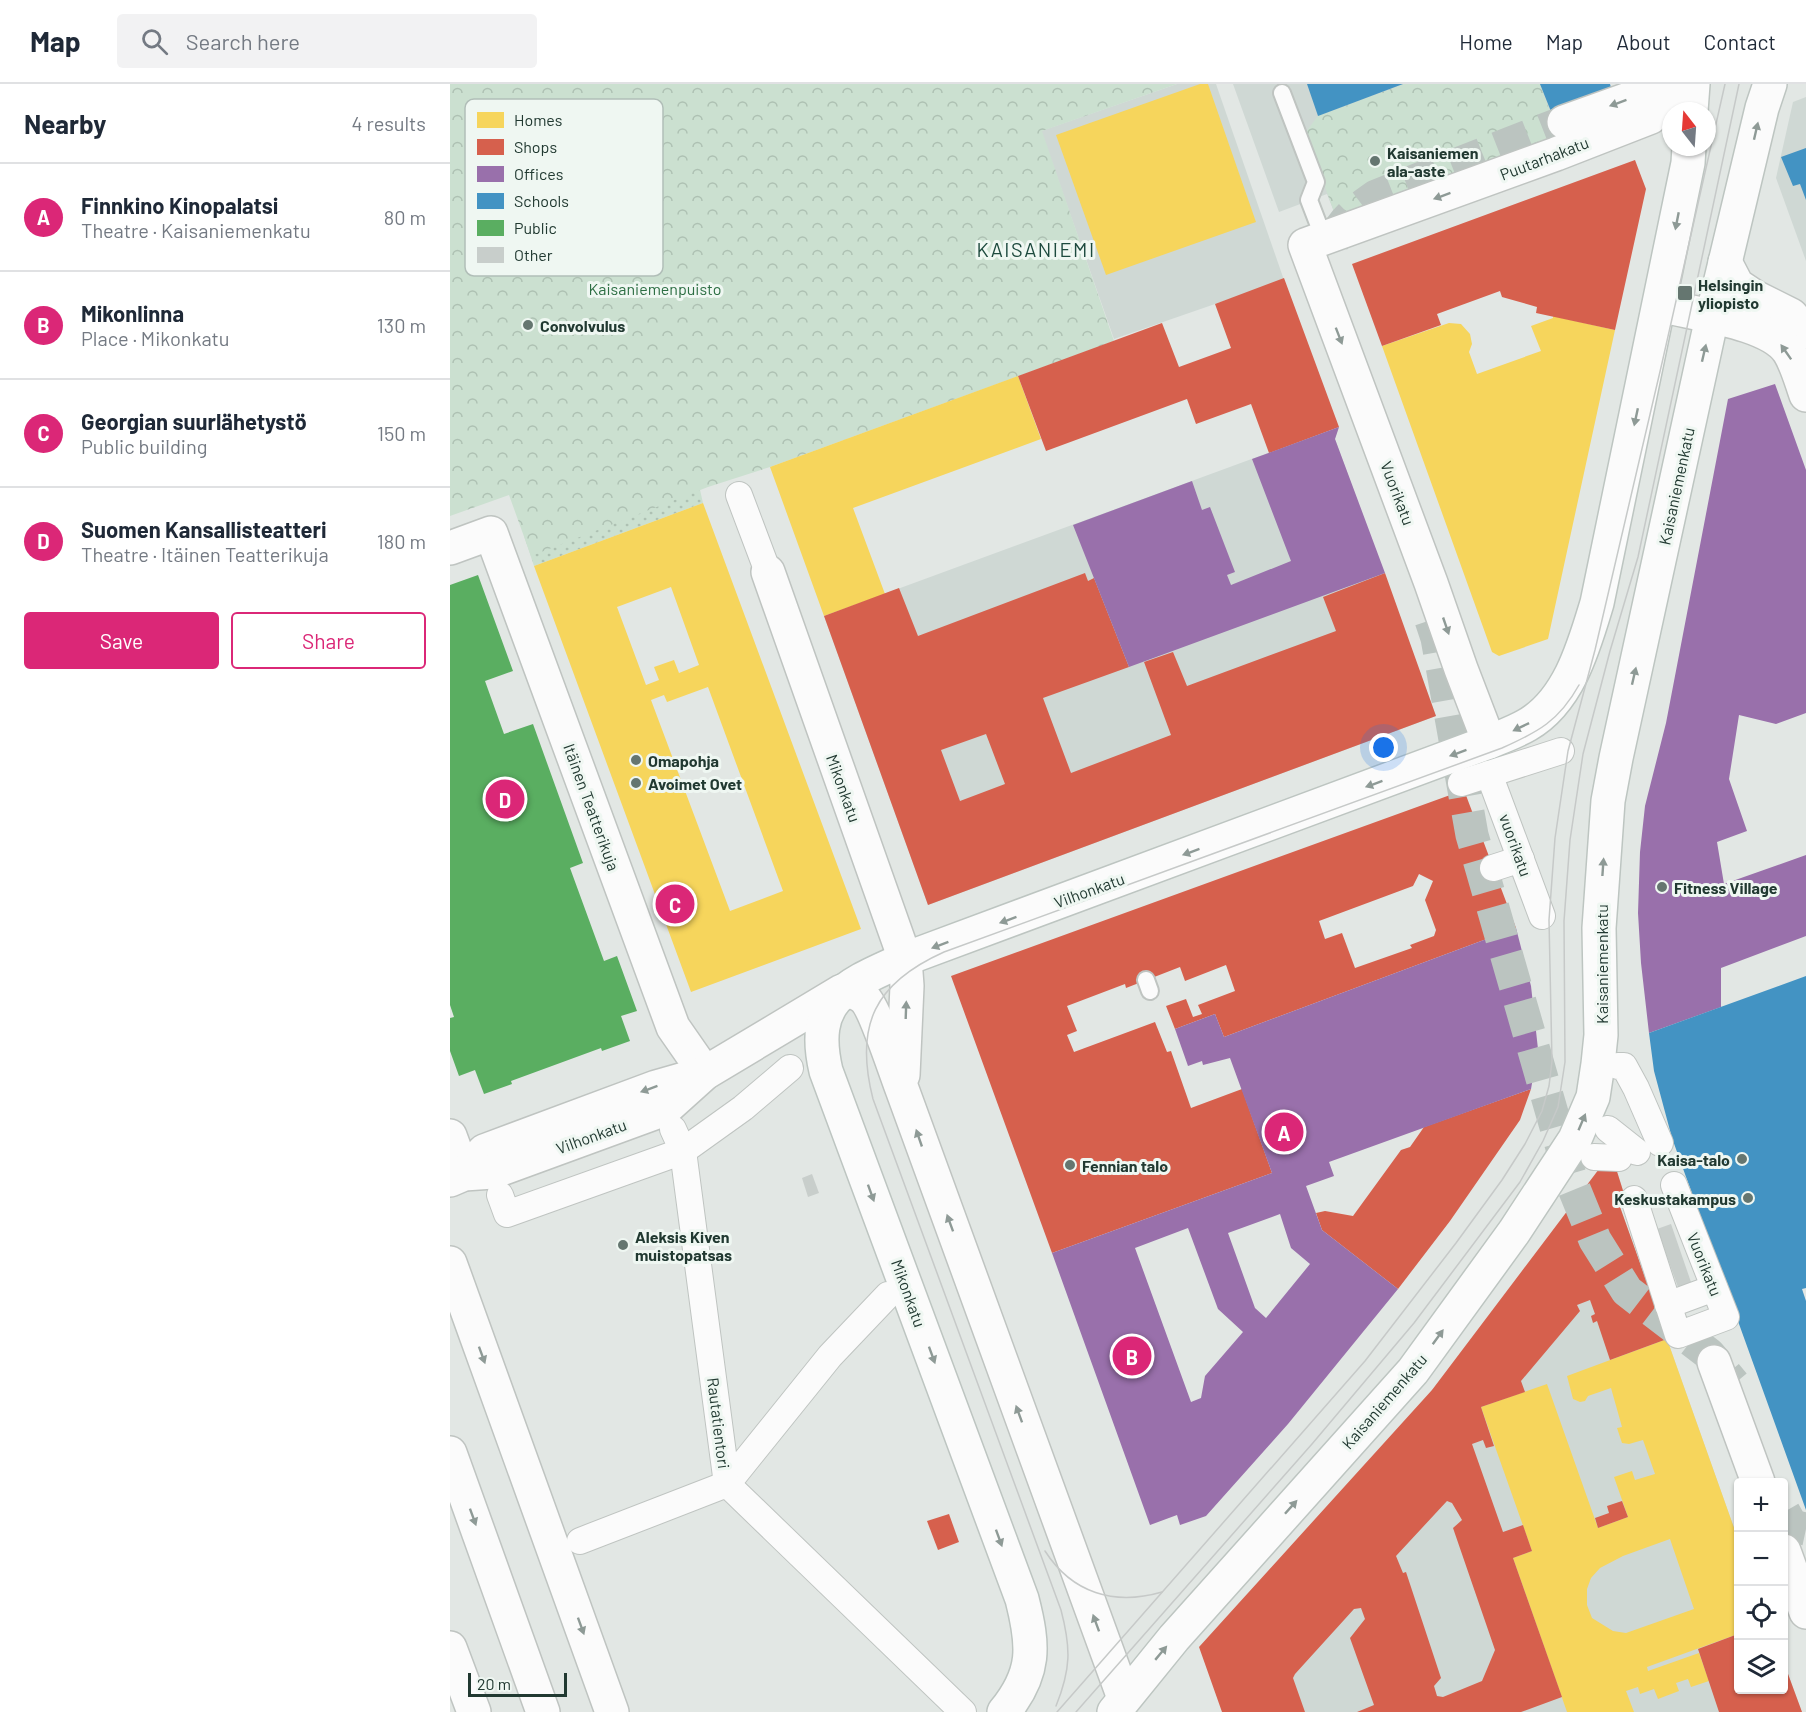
<!DOCTYPE html>
<meta charset="utf-8">
<style>
:root{--surface:#fff;--page:#f2f2f3;--text:#1f2937;--muted:#747a83;--line:#e0e1e3;--accent:#db2777}
body{margin:0;font-family:Barlow,sans-serif;background:var(--page);color:var(--text)}
.controls{position:absolute;right:18px;bottom:18px;display:grid;overflow:hidden;border-radius:6px;box-shadow:0 2px 4px #0004}
.controls button{width:54px;height:54px;display:grid;place-items:center;padding:0;border:0;border-bottom:2px solid var(--line);background:var(--surface);color:var(--text);font:30px sans-serif}
.compass{position:absolute;left:1212px;top:18px;width:54px;height:54px;border-radius:50%;background:var(--surface);box-shadow:0 2px 4px #0004;rotate:343deg}
.scale{position:absolute;left:18px;bottom:15px;width:99px;box-sizing:border-box;padding-left:6px;border:3px solid #213931;border-top:0;font-size:16px;line-height:21px;white-space:nowrap;color:#213931;-webkit-text-stroke:4px #eff7f2;paint-order:stroke}
.you{position:absolute;left:934px;top:664px;width:21px;height:21px;margin:-15px;border:4px solid #fff;border-radius:50%;background:#1a73e8;box-shadow:0 0 0 9px #1a73e833}
.badge{display:grid;place-items:center;width:39px;height:39px;border-radius:50%;background:var(--accent);color:#fff;font-size:20px;font-weight:700}
.pin{position:absolute;translate:-50% -50%;border:3px solid #fff;box-shadow:0 2px 6px #0006}
.list{margin:0;padding:0;list-style:none}
h2{display:flex;justify-content:space-between;align-items:center;height:78px;margin:0;padding:0 24px;font-size:26px}
h2 small{font-size:20px;font-weight:400;color:var(--muted)}
.list li{display:grid;grid-template-columns:39px 1fr auto;gap:18px;align-items:center;box-sizing:border-box;height:108px;padding:0 24px;border-top:2px solid var(--line)}
.list b{display:block;font-size:22px;white-space:nowrap}
.list p{margin:0;font-size:20px;white-space:nowrap;color:var(--muted)}
.list em{font-size:20px;font-style:normal;color:var(--muted)}
.actions{display:flex;gap:12px;padding:18px 24px}
.actions a{flex:1;padding:14px 0;border:2px solid var(--accent);border-radius:6px;text-align:center;font-size:21px;color:var(--accent)}
.actions .main{background:var(--accent);color:#fff}
.icon{flex:none;width:33px;height:33px;fill:none;stroke:currentColor;stroke-width:2;stroke-linecap:round;stroke-linejoin:round}
.map{position:relative;flex:none;width:1356px;height:1628px;overflow:hidden}
header{display:flex;align-items:center;gap:36px;box-sizing:border-box;height:84px;padding:0 30px;background:var(--surface);border-bottom:2px solid var(--line)}
header strong{font-size:28px}
nav{display:flex;gap:33px;margin-inline-start:auto;font-size:21px}
.search{width:420px;height:54px;background:var(--page);display:flex;align-items:center;gap:15px;box-sizing:border-box;padding:0 21px;border-radius:6px;color:var(--muted);font-size:22px}
main{display:flex}
aside{flex:1;background:var(--surface)}
.map>svg:first-child{display:block}
</style>
<header>
<strong>Map</strong>
<div class="search"><svg class="icon" aria-label="search" viewBox="0 0 24 24"><circle cx="10" cy="10" r="6"/><path d="M15 15l6 6"/></svg>Search here</div>
<nav><a>Home</a><a>Map</a><a>About</a><a>Contact</a></nav>
</header>
<main>
<aside>
<h2>Nearby<small>4 results</small></h2>
<ul class="list">
<li><span class="badge">A</span><div><b>Finnkino Kinopalatsi</b><p>Theatre · Kaisaniemenkatu</p></div><em>80 m</em></li>
<li><span class="badge">B</span><div><b>Mikonlinna</b><p>Place · Mikonkatu</p></div><em>130 m</em></li>
<li><span class="badge">C</span><div><b>Georgian suurlähetystö</b><p>Public building</p></div><em>150 m</em></li>
<li><span class="badge">D</span><div><b>Suomen Kansallisteatteri</b><p>Theatre · Itäinen Teatterikuja</p></div><em>180 m</em></li>
</ul>
<div class="actions"><a class="main">Save</a><a>Share</a></div>
</aside>
<div class="map">
<svg width="1356" height="1628" viewBox="0 0 1356 1628">
<defs>
<pattern id="grass-dots" width="8" height="8" patternUnits="userSpaceOnUse" patternTransform="scale(1.5)"><rect width="8" height="8" fill="#cbe0d0"/><path d="M2 2h.1M6 6h.1" fill="none" stroke="#aec1b3" stroke-width="1.8" stroke-linecap="round"/></pattern>
<pattern id="park-crowns" width="20" height="18" patternUnits="userSpaceOnUse" patternTransform="scale(1.5)"><rect width="20" height="18" fill="#cbe0d0"/><path d="M2 6a3 3 0 1 1 6 0M12 15a3 3 0 1 1 6 0" fill="none" stroke="#aec1b3"/></pattern>
</defs>
<rect width="100%" height="100%" fill="#e2e7e4"/>
<g fill="#cfd8d4">
<path d="M727 0H766L834 196 664 255 591 47Z"/>
<path d="M783 0H1160L886 133 877 110 829 128Z"/>
<path d="M1356 13V177L1326 94 1343 18Z"/>
<path d="M889 343 885 355 986 632 478 821 374 532Z"/>
<path d="M1164 1078 1176 1116 1169 1120 1288 1455V1606H1334V1579L1352 1628H772L982 1306Z"/>
</g>
<path fill="url(#grass-dots)" d="M248 397 253 419 84 482 74 452Z"/>
<g fill="url(#park-crowns)">
<path d="M0 0H727L592 47 664 257 320 383 258 403 81 472 59 411 0 432Z"/>
<path d="M954 0H1090L1101 30 1117 48 886 133 855 49 868 32Z"/>
</g>
<g fill="#f6d55c" fill-rule="evenodd">
<path d="M750 0H758L806 138 656 191 606 51Z"/>
<path d="M1103 232 1165 246 1098 555 1049 572 1042 568 932 262 999 239 1011 240 1020 250 1022 260 1019 268 1027 290 1091 267 1081 242 1103 234Z"/>
<path d="M568 292 591 355 403 424 435 510 374 532 320 383Z"/>
<path d="M253 419 411 845 241 908 84 482ZM221 503 249 581 229 589 224 576 204 583 209 596 196 601 167 523ZM258 603 333 807 280 827 201 616 214 611 217 618Z"/>
<path d="M1217 1255 1288 1455V1550L1197 1583 1198 1587 1249 1569 1259 1597 1241 1603 1238 1595 1226 1599 1229 1607 1208 1615 1204 1605 1190 1610 1188 1603 1176 1607 1184 1628H1117L1063 1474 1082 1467 1031 1323 1097 1300 1148 1444 1178 1433 1164 1393 1182 1387 1185 1396 1205 1390 1193 1356 1179 1360 1172 1359 1167 1344 1172 1343 1161 1304 1138 1312 1135 1317 1130 1318 1123 1315 1117 1292ZM1220 1455 1244 1525 1176 1549 1163 1547 1142 1534 1137 1521V1505L1141 1494 1150 1484 1173 1472Z"/>
</g>
<g fill="#d6604d" fill-rule="evenodd">
<path d="M1185 76 1196 105 1165 246 1086 229 1087 223 1052 213 1050 207 987 230 991 241 932 262 902 180Z"/>
<path d="M834 194 889 343 819 369 801 320 746 340 737 315 596 367 568 292 712 239 729 283 781 264 765 220Z"/>
<path d="M635 489 638 497 644 494 679 583 593 614 621 689 721 651 694 578 723 568 737 602 886 547 873 513 935 489 986 632 478 821 374 532 449 504 468 552ZM536 650 555 700 510 717 491 666Z"/>
<path d="M1014 706 1066 844 774 953 765 930 725 945 716 922 736 915 743 933 752 930 748 921 785 907 776 881 735 897 730 883 676 904 675 900 617 922 627 947 617 951 624 968 705 938 717 968 721 967 741 1024 792 1005 822 1089 602 1169 501 892ZM969 790 983 797 975 816 986 846 984 852 960 861 962 864 905 884 892 849 875 855 869 837 963 802Z"/>
<path d="M1081 1005 1070 1036 1000 1137 948 1205 872 1146 866 1129 875 1127 903 1132 951 1066 960 1063 974 1043Z"/>
<path d="M1164 1078 1176 1116 1169 1120 1217 1255 1160 1276 1147 1237 1143 1239 1141 1232 1145 1230 1140 1216 1127 1221 1130 1227 1071 1297 1075 1308 1031 1323 1044 1362 1036 1364 1033 1356 1022 1360 1053 1448 1073 1441 1082 1467 1063 1474 1112 1613 1071 1628H907L924 1621 900 1554 915 1535 911 1524 904 1525 845 1590 843 1594 855 1628H772L749 1563 982 1306 1152 1081ZM997 1417 1002 1419 1012 1436 1003 1444 1045 1566 1032 1597 993 1613 987 1612 984 1602 991 1594 956 1488 953 1489 946 1472Z"/>
<path d="M1172 1417 1178 1433 1148 1444 1145 1434 1159 1429 1157 1422Z"/>
<path d="M499 1430 509 1458 488 1466 477 1437Z"/>
<path d="M1288 1550V1606H1334V1579L1352 1628H1269L1248 1565Z"/>
</g>
<g fill="#9970ab" fill-rule="evenodd">
<path d="M1325 300 1356 386V629L1326 640 1289 631 1279 695 1297 747 1267 758 1274 800 1356 771V852L1271 884V923L1199 949 1191 879 1188 829 1190 768 1195 722 1216 639 1278 315Z"/>
<path d="M889 343 885 355 935 489 679 583 623 441 742 397 752 426 760 423 785 488 777 491 781 501 841 477 802 375Z"/>
<path d="M1066 844 1081 902 1088 965 1081 1005 879 1078 884 1092 856 1102 872 1146 948 1205 838 1340 756 1432 730 1441 727 1431 700 1441 602 1169 822 1089 780 974 753 981 752 977 738 982 725 945 765 930 774 953ZM830 1130 841 1164 860 1180 816 1234 805 1224 778 1149ZM738 1144 768 1225 793 1248 755 1292 751 1314 741 1318 685 1164Z"/>
</g>
<g fill="#4393c3">
<path d="M857 0H953L868 32Z"/>
<path d="M1090 0H1160L1162 7 1102 30Z"/>
<path d="M1356 64V116L1350 100 1343 102 1331 73Z"/>
<path d="M1356 892V1204L1352 1205 1356 1217V1426L1222 1054 1204 987 1199 949Z"/>
</g>
<path fill="#5aae61" d="M28 491 63 587 35 597 54 650 83 640 133 779 120 784 154 877 167 872 187 927 171 932 180 957 152 967 151 964 61 997 62 1000 34 1010 25 986 9 992 0 967V934L4 933 0 921V501Z"/>
<g fill="#c8cecb">
<path d="M362 1090 369 1109 358 1113 352 1094Z"/>
<path d="M1221 1140 1242 1201 1229 1206 1207 1145Z"/>
</g>
<g fill="none" stroke-linecap="round" stroke-linejoin="round">
<g stroke="#bbc4c0" stroke-width="33" stroke-dasharray="33 16" stroke-linecap="butt">
<path d="M882 159C892 136 906 126 926 112L1114 38"/>
<path d="M981 536 987 554 1022 751 1123 1102 1145 1156 1177 1207 1259 1270 1284 1300"/>
<path d="M1334 1428 1342 1442 1356 1445"/>
</g>
<defs>
<g id="service">
<path d="M832 9 866 98 859 116 874 155"/>
<path d="M696 896 700 907"/>
</g>
<g id="pedestrian">
<path d="M289 411 318 488"/>
<path d="M1039 690 1092 832"/>
<path d="M1011 699 1111 667"/>
<path d="M1043 784 1071 775"/>
<path d="M1168 982H1174L1186 1004 1210 1059"/>
<path d="M223 1045 233 1067 277 1400 380 1272 438 1211"/>
<path d="M1158 1045 1187 1068"/>
<path d="M1144 1073 1169 1074"/>
<path d="M50 1111 57 1130 233 1067 293 1024 340 984"/>
<path d="M1184 1115 1228 1251 1276 1233 1224 1101"/>
<path d="M1218 1221 1264 1204"/>
<path d="M130 1457 277 1400 513 1628"/>
</g>
<g id="minor">
<path d="M1114 38 1198 8 1223 11"/>
<path d="M1275 178 1287 201 1305 213 1341 231 1356 248"/>
<path d="M1210 221C1243 230 1320 238 1339 268 1347 281 1351 297 1356 311"/>
<path d="M0 464 41 449 223 943 255 989"/>
<path d="M318 488 455 875 457 902 453 991"/>
<path d="M1039 658 1011 585 981 499 855 161 1106 70 1201 33 1231 0"/>
<path d="M0 1052 14 1090"/>
<path d="M14 1090 34 1067 206 1003 248 991"/>
<path d="M0 1096 14 1090 43 1088 215 1025 255 989 392 907C401 908 407 908 414 914 425 924 445 987 452 1005L674 1614"/>
<path d="M0 1179 162 1628"/>
<path d="M1264 1278 1308 1398"/>
<path d="M0 1369 93 1628"/>
<path d="M1334 1467 1356 1528"/>
<path d="M0 1564 24 1628"/>
</g>
<g id="secondary">
<path d="M1241 27 1243 0"/>
<path d="M554 1628C586 1589 584 1562 572 1515L376 987C359 914 397 901 455 875L1039 658C1051 653 1065 648 1077 641 1119 617 1134 562 1147 519L1238 79 1239 63"/>
<path d="M664 1628 724 1554 963 1287 1064 1148 1125 1055 1143 1013 1148 980 1151 951 1149 844 1158 717 1166 674 1262 233 1312 24 1320 0"/>
</g>
</defs>
<use href="#service" stroke="#bfc4c1" stroke-width="20"/>
<use href="#pedestrian" stroke="#bfc4c1" stroke-width="28"/>
<use href="#minor" stroke="#bfc4c1" stroke-width="36"/>
<use href="#secondary" stroke="#bdc5c1" stroke-width="36"/>
<use href="#service" stroke="#fbfbfb" stroke-width="16"/>
<use href="#pedestrian" stroke="#fbfbfb" stroke-width="26"/>
<use href="#minor" stroke="#fbfbfb" stroke-width="33"/>
<use href="#secondary" stroke="#fbfbfb" stroke-width="33"/>
<g stroke="#c6c9c8" stroke-width="1.5">
<path d="M595 1467C622 1509 664 1522 712 1508"/>
<path d="M606 1622C621 1585 621 1564 611 1526L423 1015C404 941 425 899 494 868L1052 664C1088 648 1109 637 1129 601"/>
<path d="M607 1628 915 1277 1006 1159 1052 1096 1075 1060 1092 1027 1099 1002 1102 977 1099 836 1105 754 1118 667 1145 566 1212 279 1275 0"/>
<path d="M626 1628 862 1360 964 1239 1070 1098 1093 1057 1108 1023 1115 978 1114 837 1120 756 1133 670 1160 567 1188 473 1289 0"/>
</g>
</g>
<defs><path id="oneway-solid" d="M-6-.8H1V-3.2L6.5 0L1 3.2V.8H-6Z" transform="scale(1.5)"/></defs>
<g fill="#8e9a96">
<use href="#oneway-solid" transform="translate(1168 19) rotate(160)"/>
<use href="#oneway-solid" transform="translate(1306 47) rotate(-77)"/>
<use href="#oneway-solid" transform="translate(992 112) rotate(160)"/>
<use href="#oneway-solid" transform="translate(1227 137) rotate(101)"/>
<use href="#oneway-solid" transform="translate(889 252) rotate(69)"/>
<use href="#oneway-solid" transform="translate(1336 268) rotate(-125)"/>
<use href="#oneway-solid" transform="translate(1254 269) rotate(-77)"/>
<use href="#oneway-solid" transform="translate(1186 333) rotate(102)"/>
<use href="#oneway-solid" transform="translate(996 542) rotate(71)"/>
<use href="#oneway-solid" transform="translate(1184 592) rotate(-77)"/>
<use href="#oneway-solid" transform="translate(1071 643) rotate(154)"/>
<use href="#oneway-solid" transform="translate(1008 669) rotate(160)"/>
<use href="#oneway-solid" transform="translate(924 700) rotate(160)"/>
<use href="#oneway-solid" transform="translate(741 768) rotate(160)"/>
<use href="#oneway-solid" transform="translate(1153 783) rotate(-86)"/>
<use href="#oneway-solid" transform="translate(558 836) rotate(160)"/>
<use href="#oneway-solid" transform="translate(490 861) rotate(159)"/>
<use href="#oneway-solid" transform="translate(456 926) rotate(-88)"/>
<use href="#oneway-solid" transform="translate(199 1005) rotate(160)"/>
<use href="#oneway-solid" transform="translate(1132 1038) rotate(-67)"/>
<use href="#oneway-solid" transform="translate(469 1054) rotate(-109)"/>
<use href="#oneway-solid" transform="translate(421 1109) rotate(70)"/>
<use href="#oneway-solid" transform="translate(500 1139) rotate(-110)"/>
<use href="#oneway-solid" transform="translate(988 1253) rotate(-54)"/>
<use href="#oneway-solid" transform="translate(32 1271) rotate(70)"/>
<use href="#oneway-solid" transform="translate(482 1271) rotate(70)"/>
<use href="#oneway-solid" transform="translate(569 1330) rotate(-110)"/>
<use href="#oneway-solid" transform="translate(841 1423) rotate(-48)"/>
<use href="#oneway-solid" transform="translate(23 1433) rotate(70)"/>
<use href="#oneway-solid" transform="translate(549 1454) rotate(70)"/>
<use href="#oneway-solid" transform="translate(646 1539) rotate(-110)"/>
<use href="#oneway-solid" transform="translate(131 1542) rotate(70)"/>
<use href="#oneway-solid" transform="translate(711 1569) rotate(-50)"/>
</g>
<g fill="#657670" stroke="#eff7f2" stroke-width="2">
<circle cx="925" cy="77" r="6"/>
<rect x="1227" y="201" width="16" height="16" rx="3"/>
<circle cx="78" cy="241" r="6"/>
<circle cx="186" cy="676" r="6"/>
<circle cx="186" cy="699" r="6"/>
<circle cx="1212" cy="803" r="6"/>
<circle cx="1292" cy="1075" r="6"/>
<circle cx="620" cy="1081" r="6"/>
<circle cx="1298" cy="1114" r="6"/>
<circle cx="173" cy="1161" r="6"/>
</g>
<g text-anchor="middle" dominant-baseline="central" stroke-width="6" stroke-linejoin="round" paint-order="stroke">
<g font-size="16" font-weight="bold" fill="#213931" stroke="#eff7f2" text-anchor="start">
<text x="937" y="68">Kaisaniemen<tspan x="937" dy="18">ala-aste</tspan></text>
<text x="1248" y="200">Helsingin<tspan x="1248" dy="18">yliopisto</tspan></text>
<text x="90" y="241">Convolvulus</text>
<text x="198" y="676">Omapohja</text>
<text x="198" y="699">Avoimet Ovet</text>
<text x="1224" y="803">Fitness Village</text>
<text x="1280" y="1075" text-anchor="end">Kaisa-talo</text>
<text x="632" y="1081">Fennian talo</text>
<text x="1286" y="1114" text-anchor="end">Keskustakampus</text>
<text x="185" y="1152">Aleksis Kiven<tspan x="185" dy="18">muistopatsas</tspan></text>
</g>
<g font-size="16" fill="#213931" stroke="#eff7f2">
<text transform="translate(1094 74) rotate(-21)">Puutarhakatu</text>
<text transform="translate(1226 402) rotate(-78)">Kaisaniemenkatu</text>
<text transform="translate(948 409) rotate(69)">Vuorikatu</text>
<text transform="translate(394 704) rotate(70)">Mikonkatu</text>
<text transform="translate(142 723) rotate(70)">Itäinen Teatterikuja</text>
<text transform="translate(1066 761) rotate(70)">vuorikatu</text>
<text transform="translate(639 806) rotate(-20)">Vilhonkatu</text>
<text transform="translate(1151 880) rotate(-90)">Kaisaniemenkatu</text>
<text transform="translate(141 1052) rotate(-20)">Vilhonkatu</text>
<text transform="translate(1255 1180) rotate(68)">Vuorikatu</text>
<text transform="translate(459 1209) rotate(70)">Mikonkatu</text>
<text transform="translate(934 1317) rotate(-49)">Kaisaniemenkatu</text>
<text transform="translate(269 1339) rotate(83)">Rautatientori</text>
</g>
<g font-size="16" fill="#2c6e43" stroke="#eff7f2">
<text x="205" y="204">Kaisaniemenpuisto</text>
</g>
<g font-size="20" letter-spacing="1.5" fill="#1d4a3e" stroke="#eff7f2">
<text x="586" y="165">KAISANIEMI</text>
</g>
</g>
<rect x="15" y="15" width="198" height="177" rx="9" fill="#eff7f2" stroke="#b1beb8" stroke-width="1.5"/>
<rect x="27" y="28" width="27" height="16" fill="#f6d55c"/>
<rect x="27" y="55" width="27" height="16" fill="#d6604d"/>
<rect x="27" y="82" width="27" height="16" fill="#9970ab"/>
<rect x="27" y="109" width="27" height="16" fill="#4393c3"/>
<rect x="27" y="136" width="27" height="16" fill="#5aae61"/>
<rect x="27" y="163" width="27" height="16" fill="#c8cecb"/>
<g font-size="16" fill="#213931">
<text x="64" y="42">Homes</text>
<text x="64" y="69">Shops</text>
<text x="64" y="96">Offices</text>
<text x="64" y="123">Schools</text>
<text x="64" y="150">Public</text>
<text x="64" y="177">Other</text>
</g>
</svg>
<div class="controls">
<button>+</button>
<button>−</button>
<button><svg class="icon" aria-label="locate" viewBox="0 0 24 24"><circle cx="12" cy="12" r="6"/><path d="M12 2v4M12 18v4M2 12h4M18 12h4"/></svg></button>
<button><svg class="icon" aria-label="layers" viewBox="0 0 24 24"><path d="M12 4l9 5-9 5-9-5zM3 14l9 5 9-5"/></svg></button>
</div>
<svg class="compass" viewBox="-18 -18 36 36"><path d="M0-13l5 13h-10z" fill="#e53935"/><path d="M0 13l5-13h-10z" fill="#747a83"/></svg>
<div class="scale">20 m</div>
<div class="you"></div>
<div class="pin badge" style="left:834px;top:1048px">A</div>
<div class="pin badge" style="left:682px;top:1272px">B</div>
<div class="pin badge" style="left:225px;top:820px">C</div>
<div class="pin badge" style="left:55px;top:715px">D</div>
</div>
</main>
